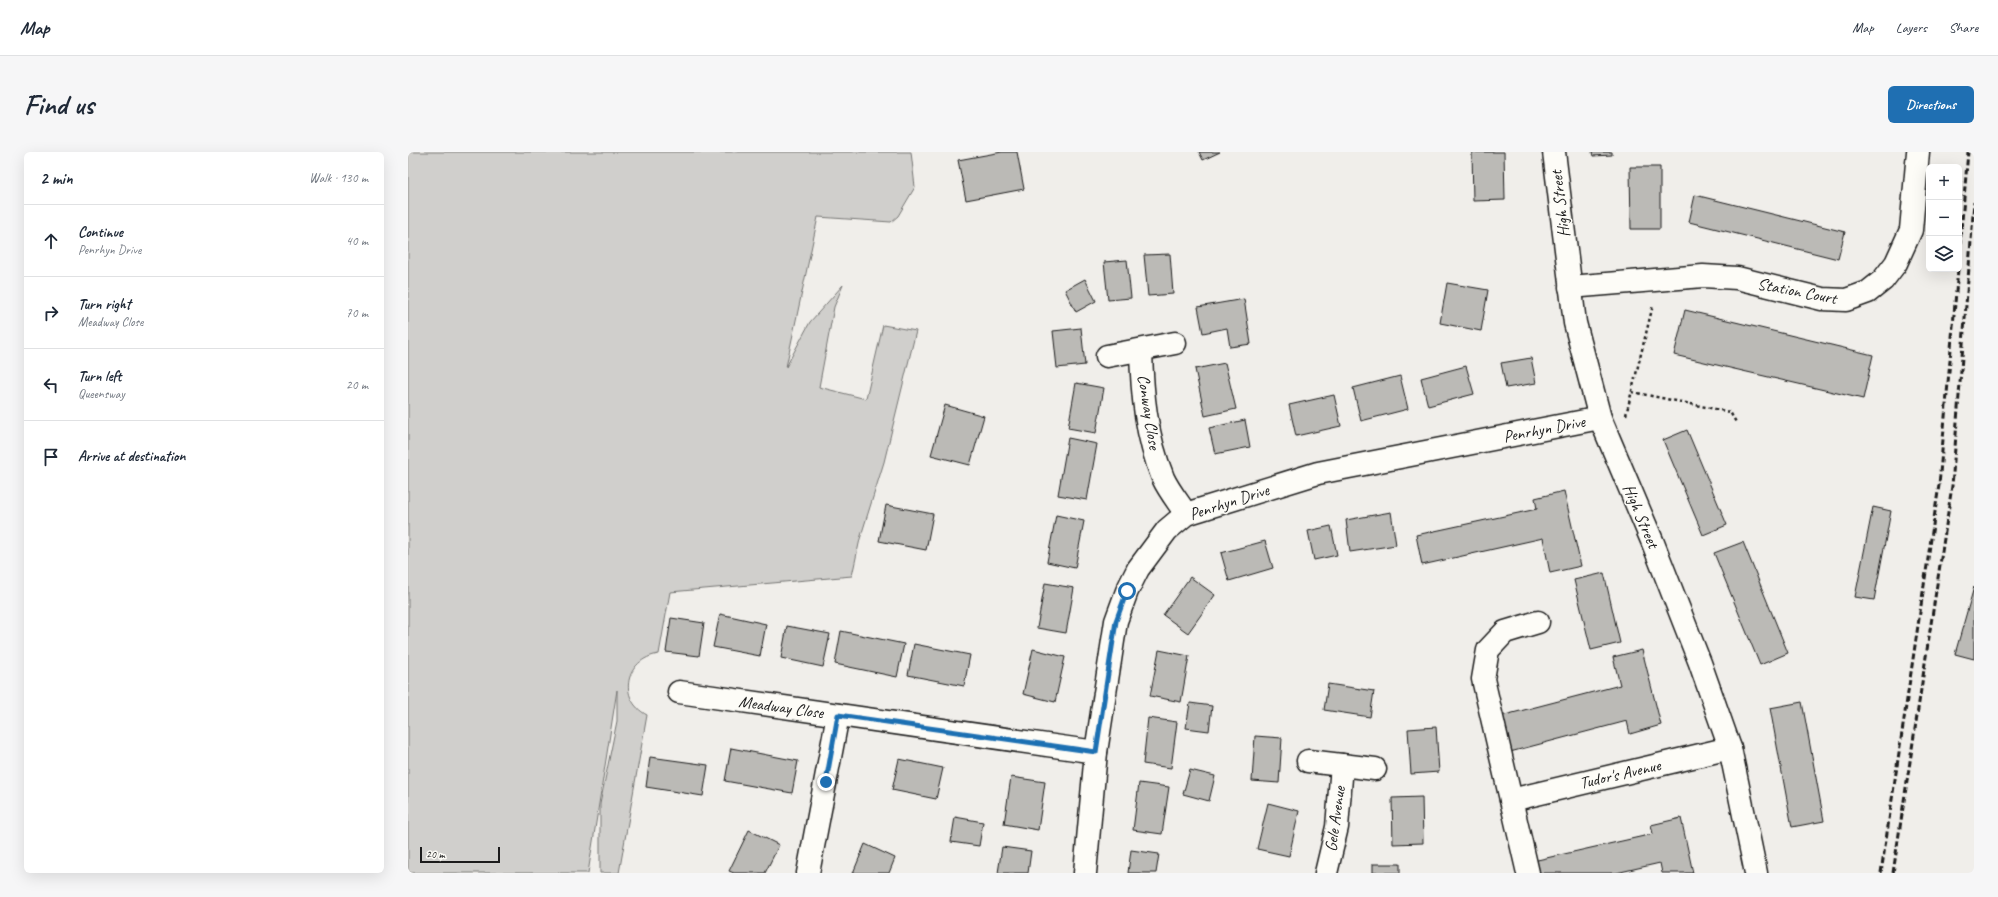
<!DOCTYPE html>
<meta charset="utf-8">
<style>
:root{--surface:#fff;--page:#f6f6f7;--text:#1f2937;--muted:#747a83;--line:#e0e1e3;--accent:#1f6fb2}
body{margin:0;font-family:Caveat,sans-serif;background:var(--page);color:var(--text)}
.controls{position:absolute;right:12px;top:12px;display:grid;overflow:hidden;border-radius:6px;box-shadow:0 4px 16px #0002}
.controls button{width:36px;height:36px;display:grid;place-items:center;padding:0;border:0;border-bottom:1px solid var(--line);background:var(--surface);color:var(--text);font:20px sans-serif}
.scale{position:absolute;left:12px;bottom:10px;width:80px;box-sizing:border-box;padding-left:4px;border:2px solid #1c1c1c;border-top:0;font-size:11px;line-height:14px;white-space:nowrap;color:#1c1c1c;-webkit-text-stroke:3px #fdfcf7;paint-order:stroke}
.stop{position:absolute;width:12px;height:12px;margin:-9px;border:3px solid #1f6fb2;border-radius:50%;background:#fff}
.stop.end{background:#1f6fb2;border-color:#fff;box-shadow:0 1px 4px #0008}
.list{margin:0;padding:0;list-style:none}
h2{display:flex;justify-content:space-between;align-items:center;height:52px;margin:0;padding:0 16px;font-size:17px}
h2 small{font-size:13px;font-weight:400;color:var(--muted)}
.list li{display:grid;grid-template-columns:26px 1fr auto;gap:12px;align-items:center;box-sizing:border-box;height:72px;padding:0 16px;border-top:1px solid var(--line)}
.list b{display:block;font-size:15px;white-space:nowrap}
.list p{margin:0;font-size:13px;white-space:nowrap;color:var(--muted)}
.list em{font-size:13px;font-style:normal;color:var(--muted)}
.icon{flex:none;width:22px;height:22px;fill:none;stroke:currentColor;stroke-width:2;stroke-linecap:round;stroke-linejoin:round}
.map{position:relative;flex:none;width:1566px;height:721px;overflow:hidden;border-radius:6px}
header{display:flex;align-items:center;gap:24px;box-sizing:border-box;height:56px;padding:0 20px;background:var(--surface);border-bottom:1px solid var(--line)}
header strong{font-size:19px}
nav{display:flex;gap:22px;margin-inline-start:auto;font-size:14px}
.intro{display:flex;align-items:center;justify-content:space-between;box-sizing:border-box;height:96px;padding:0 24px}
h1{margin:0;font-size:28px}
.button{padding:10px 18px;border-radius:6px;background:var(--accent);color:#fff;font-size:14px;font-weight:700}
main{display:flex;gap:24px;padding:0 24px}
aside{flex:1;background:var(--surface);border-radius:6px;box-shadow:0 4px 16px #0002}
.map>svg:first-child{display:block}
</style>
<header>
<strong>Map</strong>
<nav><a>Map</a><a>Layers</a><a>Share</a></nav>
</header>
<div class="intro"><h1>Find us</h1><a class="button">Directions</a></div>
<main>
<aside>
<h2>2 min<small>Walk · 130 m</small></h2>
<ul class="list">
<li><svg class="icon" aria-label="ahead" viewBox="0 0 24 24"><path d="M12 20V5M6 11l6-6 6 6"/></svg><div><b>Continue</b><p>Penrhyn Drive</p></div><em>40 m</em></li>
<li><svg class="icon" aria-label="right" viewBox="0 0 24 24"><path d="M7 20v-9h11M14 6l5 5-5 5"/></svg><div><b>Turn right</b><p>Meadway Close</p></div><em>70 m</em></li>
<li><svg class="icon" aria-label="left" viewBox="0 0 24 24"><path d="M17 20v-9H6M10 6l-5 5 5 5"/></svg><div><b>Turn left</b><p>Queensway</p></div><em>20 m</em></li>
<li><svg class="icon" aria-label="arrive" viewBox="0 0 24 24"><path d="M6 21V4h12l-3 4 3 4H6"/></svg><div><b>Arrive at destination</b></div></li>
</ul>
</aside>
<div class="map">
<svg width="1566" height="721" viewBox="0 0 1566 721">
<rect width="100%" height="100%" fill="#f0eeea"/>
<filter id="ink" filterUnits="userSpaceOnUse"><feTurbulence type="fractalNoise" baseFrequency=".025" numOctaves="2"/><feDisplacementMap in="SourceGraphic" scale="8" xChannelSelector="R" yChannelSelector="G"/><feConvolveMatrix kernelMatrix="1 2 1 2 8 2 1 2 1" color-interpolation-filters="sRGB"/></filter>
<g filter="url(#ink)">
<path fill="#d0cfcc" stroke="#767674" d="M0 0H503L507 35 490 64 483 70 410 65 378 215 402 170 435 133 426 155 411 235 458 247 475 173 508 179 476 310 452 387 444 424 262 440 251 502C217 507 209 547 239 563L211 721H192V652L209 569V538L180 721H0Z"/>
<g fill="#bbbab6" stroke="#1c1c1c">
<path d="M594 0H609L616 37 558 48 550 8Z"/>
<path d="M791 0H812L795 8Z"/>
<path d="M1064 0H1096L1097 48 1065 49Z"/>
<path d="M1184 0H1204V3L1185 4Z"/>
<path d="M1222 15H1252V77H1223Z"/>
<path d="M1287 43 1437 80 1430 107 1281 70Z"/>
<path d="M762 102 765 142 740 144 736 103Z"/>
<path d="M719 108 723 146 700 148 696 110Z"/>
<path d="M677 127 688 149 668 160 657 138Z"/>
<path d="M1039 131 1080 138 1073 179 1032 171Z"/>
<path d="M836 147 843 192 822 195 819 176 795 181 790 155Z"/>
<path d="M1277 158 1465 203 1455 247 1266 203Z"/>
<path d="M673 176 677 213 649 216 645 179Z"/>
<path d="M1123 206 1128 231 1098 236 1093 211Z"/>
<path d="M817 211 828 257 797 264 787 217Z"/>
<path d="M1058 214 1066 242 1020 254 1013 226Z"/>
<path d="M992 224 1000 257 953 269 945 236Z"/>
<path d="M668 231 696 236 688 281 660 276Z"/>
<path d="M926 243 933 274 888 284 881 253Z"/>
<path d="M537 253 576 264 562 313 523 303Z"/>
<path d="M837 268 842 295 807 302 801 276Z"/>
<path d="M1279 278 1319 373 1295 383 1255 288Z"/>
<path d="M660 286 689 292 679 348 650 343Z"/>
<path d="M1156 339 1173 414 1142 421 1135 386 1014 413 1008 383 1129 357 1127 346Z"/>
<path d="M478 353 525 362 518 398 471 389Z"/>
<path d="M1465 355 1483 359 1466 448 1447 445Z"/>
<path d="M983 360 988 393 942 400 938 368Z"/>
<path d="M648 363 676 369 667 416 639 410Z"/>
<path d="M923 374 929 403 906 408 900 379Z"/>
<path d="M857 389 865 416 821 429 813 401Z"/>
<path d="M1335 390 1380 501 1352 513 1306 401Z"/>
<path d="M1196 421 1212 491 1183 498 1166 428Z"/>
<path d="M782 425 807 443 780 481 755 463Z"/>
<path d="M637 431 666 436 658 481 629 476Z"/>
<path d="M1566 435V507L1547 502Z"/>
<path d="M312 462 358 472 352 504 305 495Z"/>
<path d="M263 466 296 471 291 504 258 500Z"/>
<path d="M379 474 422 482 415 515 373 506Z"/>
<path d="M433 479 496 492 489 525 427 512Z"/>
<path d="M506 492 562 503 556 534 500 523Z"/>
<path d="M625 497 657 505 647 550 615 542Z"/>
<path d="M751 498 781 504 773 550 742 544Z"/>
<path d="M1234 498 1253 573 1222 582 1219 569 1102 600 1093 564 1212 533 1205 505Z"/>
<path d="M920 532 966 539 962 565 916 558Z"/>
<path d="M1394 550 1416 669 1384 675 1362 556Z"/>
<path d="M782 551 804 554 801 579 778 576Z"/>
<path d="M740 566 769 570 763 616 735 612Z"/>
<path d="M1028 575 1031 620 1003 622 1000 577Z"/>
<path d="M847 584 874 586 871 631 844 629Z"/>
<path d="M323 596 390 609 384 641 317 629Z"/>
<path d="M242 605 300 613 295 644 238 635Z"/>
<path d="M491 607 535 616 528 647 484 638Z"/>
<path d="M782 618 807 624 801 649 775 642Z"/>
<path d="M603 625 637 630 630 678 596 672Z"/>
<path d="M731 631 761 635 754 682 725 678Z"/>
<path d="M1014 645 1015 691 985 692 984 646Z"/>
<path d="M860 651 891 659 881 704 849 697Z"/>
<path d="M547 665 575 670 571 694 543 690Z"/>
<path d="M1273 666 1285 721H1254L1252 711 1208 721H1128L1125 709 1245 682 1243 673Z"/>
<path d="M341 678 371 693 357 721H326L321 719Z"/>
<path d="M457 692 487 706 481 721H445Z"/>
<path d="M594 695 623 699 620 721H590Z"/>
<path d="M723 698 751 702 748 721H720Z"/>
<rect x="965" y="712" width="27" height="9"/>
</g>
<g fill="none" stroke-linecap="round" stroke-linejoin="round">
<defs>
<g id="minor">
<path d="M1146 0 1167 171 1192 266 1245 391 1292 511 1322 596 1348 721"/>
<path d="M1162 135 1295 124 1329 126 1414 147 1438 148 1460 140 1475 128 1488 111 1503 78 1510 0"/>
<path d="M733 198C734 242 738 284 755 326 761 339 771 351 778 362"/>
<path d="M699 204 767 191"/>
<path d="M271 540 688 600"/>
<path d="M900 609 967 617"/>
<path d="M1103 648 1322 596"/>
<path d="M400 721 430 563"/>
<path d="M677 721 688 600 708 469 719 439 730 417 759 378 778 362 910 321 1192 266"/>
<path d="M918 721 929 675 934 613"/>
<path d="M1120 721 1075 527 1080 498 1097 480 1130 470"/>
</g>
</defs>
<use href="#minor" stroke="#1c1c1c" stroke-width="25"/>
<g stroke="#1c1c1c" stroke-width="2.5" stroke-dasharray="3 3" stroke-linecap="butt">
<path d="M1224 240 1322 260 1329 272"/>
<path d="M1218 263 1245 153"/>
</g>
<use href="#minor" stroke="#fdfcf7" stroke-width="22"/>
<g stroke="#1c1c1c" stroke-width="3" stroke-dasharray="6 3" stroke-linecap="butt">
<path d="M1551 103 1560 0"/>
<path d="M1473 721 1531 333 1550 117"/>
<path d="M1485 721 1544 334 1566 50"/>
</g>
</g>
</g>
<g fill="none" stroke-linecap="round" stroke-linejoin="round" filter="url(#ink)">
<path stroke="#1f6fb2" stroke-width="5" d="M418 630 430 563 688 600 708 469 719 439"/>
</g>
<g text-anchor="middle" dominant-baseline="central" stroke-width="3" stroke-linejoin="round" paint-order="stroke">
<g font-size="17" fill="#1c1c1c" stroke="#fdfcf7">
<text transform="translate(1152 52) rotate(-97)">High Street</text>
<text transform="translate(1389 139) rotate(11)">Station Court</text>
<text transform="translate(741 260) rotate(81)">Conway Close</text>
<text transform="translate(1136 277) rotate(-11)">Penrhyn Drive</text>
<text transform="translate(821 350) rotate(-18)">Penrhyn Drive</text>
<text transform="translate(1233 364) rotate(67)">High Street</text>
<text transform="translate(373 555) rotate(8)">Meadway Close</text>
<text transform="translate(1212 622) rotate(-13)">Tudor's Avenue</text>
<text transform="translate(927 667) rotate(-82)">Gele Avenue</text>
</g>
</g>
</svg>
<div class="controls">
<button>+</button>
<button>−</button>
<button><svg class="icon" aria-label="layers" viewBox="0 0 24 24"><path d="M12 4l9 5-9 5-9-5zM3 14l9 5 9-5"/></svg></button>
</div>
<div class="scale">20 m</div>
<div class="stop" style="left:719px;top:439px"></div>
<div class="stop end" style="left:418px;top:630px"></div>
</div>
</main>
